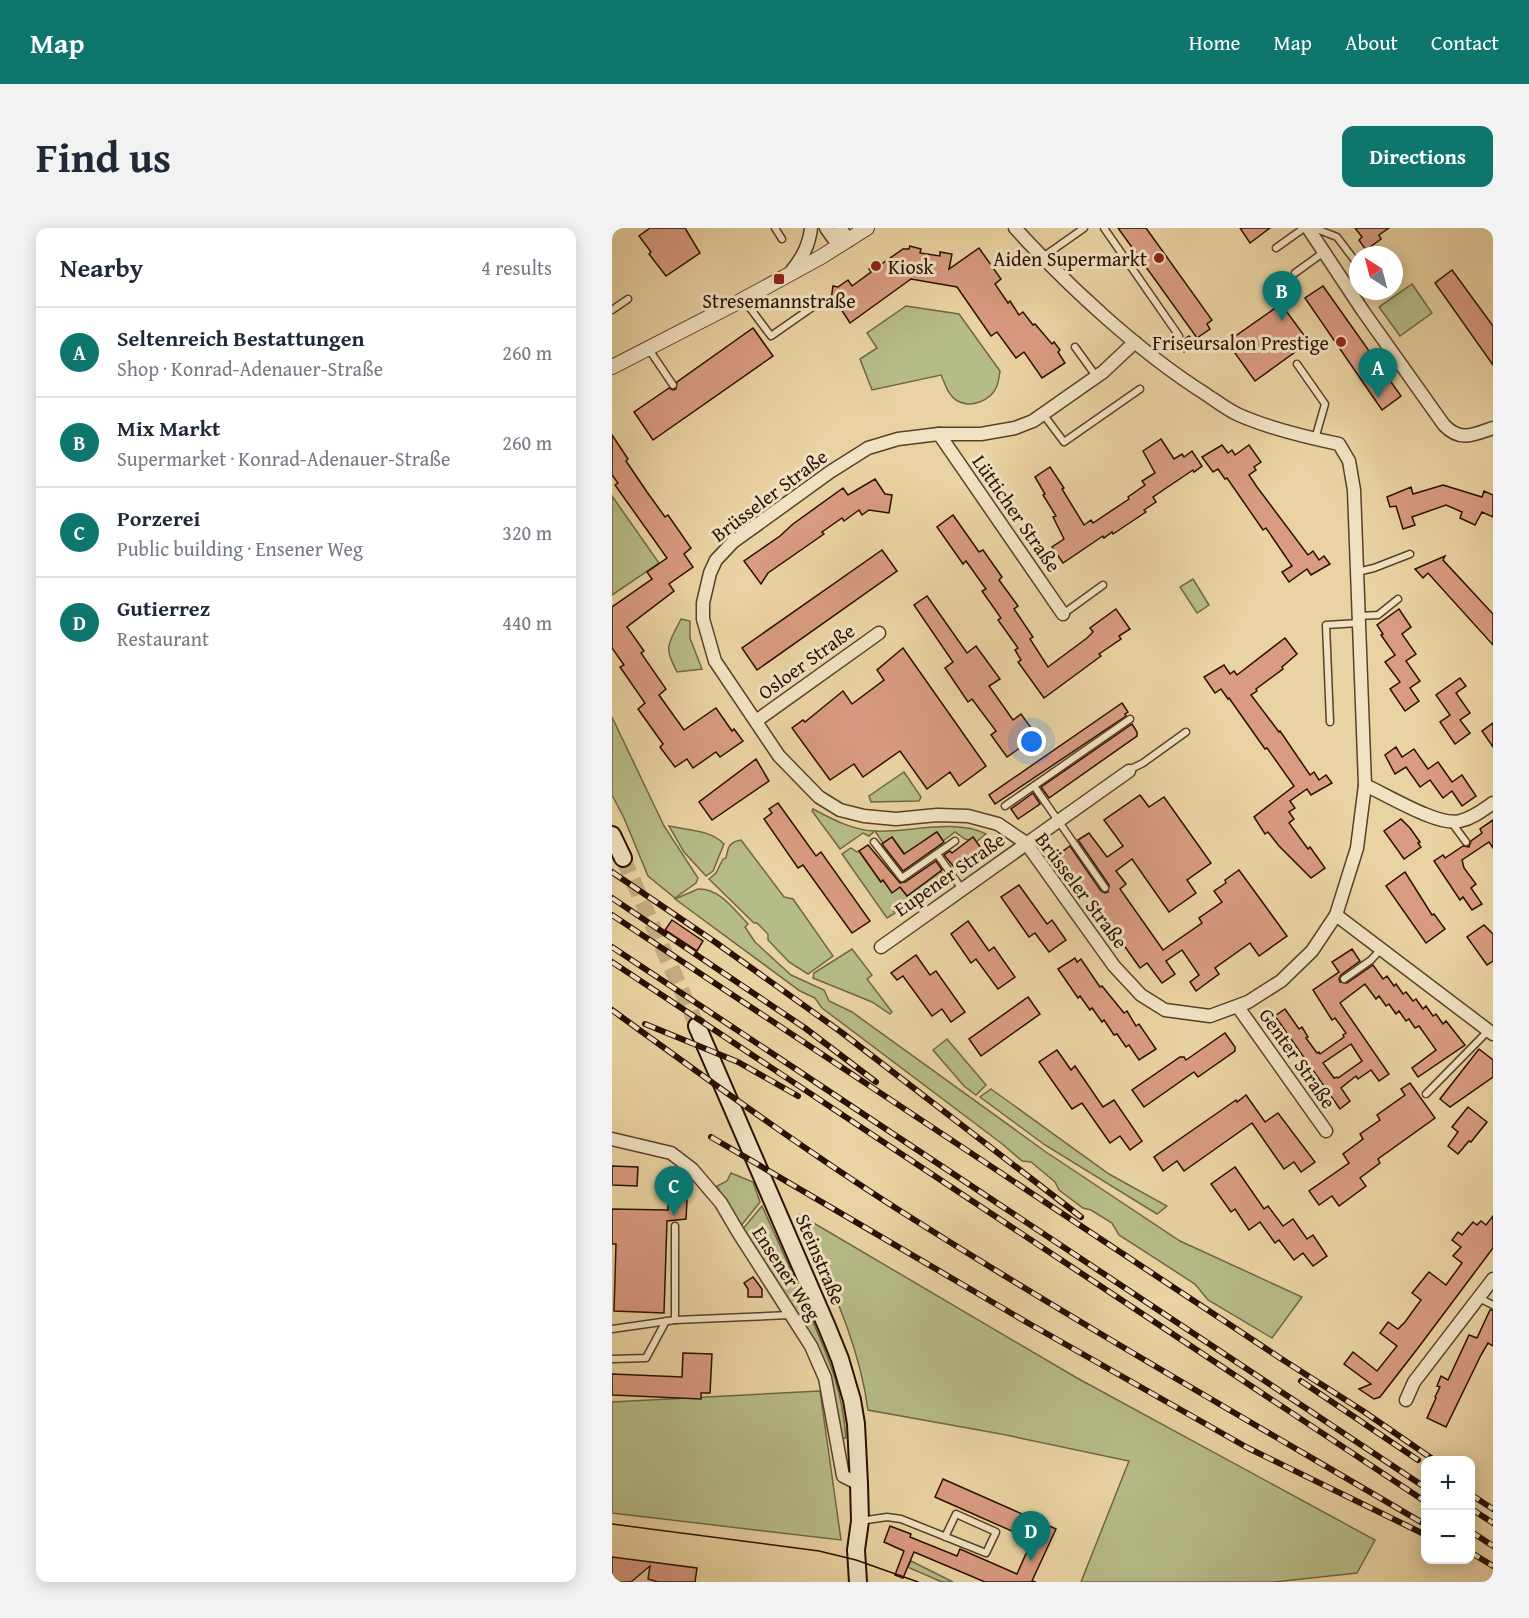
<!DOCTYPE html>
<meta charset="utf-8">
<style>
:root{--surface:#fff;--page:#f2f2f3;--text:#1f2937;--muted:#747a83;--line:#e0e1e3;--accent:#0f766e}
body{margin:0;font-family:"Gentium Book Plus",serif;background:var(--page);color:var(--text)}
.controls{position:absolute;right:18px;bottom:18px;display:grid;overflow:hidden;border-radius:12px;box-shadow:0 3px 15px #0003}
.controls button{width:54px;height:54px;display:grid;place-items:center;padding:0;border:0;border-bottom:2px solid var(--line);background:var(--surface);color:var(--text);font:30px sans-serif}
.compass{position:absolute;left:737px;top:18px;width:54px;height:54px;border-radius:50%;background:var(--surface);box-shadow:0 3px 15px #0003;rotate:324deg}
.you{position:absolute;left:420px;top:514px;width:21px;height:21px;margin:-15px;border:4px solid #fff;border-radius:50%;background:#1a73e8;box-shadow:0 0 0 9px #1a73e833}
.badge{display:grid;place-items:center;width:39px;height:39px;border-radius:50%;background:var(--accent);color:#fff;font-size:20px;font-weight:700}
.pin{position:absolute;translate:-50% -50px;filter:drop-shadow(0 2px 3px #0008)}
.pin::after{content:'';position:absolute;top:32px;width:21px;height:18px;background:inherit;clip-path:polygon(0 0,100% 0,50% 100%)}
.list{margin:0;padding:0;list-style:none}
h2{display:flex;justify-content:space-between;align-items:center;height:78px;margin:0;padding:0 24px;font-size:26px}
h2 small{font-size:20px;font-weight:400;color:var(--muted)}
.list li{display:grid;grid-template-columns:39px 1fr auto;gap:18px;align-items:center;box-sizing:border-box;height:90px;padding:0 24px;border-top:2px solid var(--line)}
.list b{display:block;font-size:22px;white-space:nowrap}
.list p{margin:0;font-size:20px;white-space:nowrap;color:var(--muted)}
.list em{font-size:20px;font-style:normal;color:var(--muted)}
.map{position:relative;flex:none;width:881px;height:1354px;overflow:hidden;border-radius:12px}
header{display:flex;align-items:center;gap:36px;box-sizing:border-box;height:84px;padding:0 30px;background:var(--accent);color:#fff}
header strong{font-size:28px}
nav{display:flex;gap:33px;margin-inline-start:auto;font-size:21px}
.intro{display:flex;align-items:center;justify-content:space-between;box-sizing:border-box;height:144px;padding:0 36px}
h1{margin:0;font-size:42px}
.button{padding:15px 27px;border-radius:12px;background:var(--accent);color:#fff;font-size:21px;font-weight:700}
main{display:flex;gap:36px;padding:0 36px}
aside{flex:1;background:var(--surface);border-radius:12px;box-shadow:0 3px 15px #0003}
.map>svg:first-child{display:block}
</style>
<header>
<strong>Map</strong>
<nav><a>Home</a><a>Map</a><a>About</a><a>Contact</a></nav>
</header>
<div class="intro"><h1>Find us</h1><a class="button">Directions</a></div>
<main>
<aside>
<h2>Nearby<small>4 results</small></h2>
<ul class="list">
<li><span class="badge">A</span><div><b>Seltenreich Bestattungen</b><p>Shop · Konrad-Adenauer-Straße</p></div><em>260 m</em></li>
<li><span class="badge">B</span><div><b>Mix Markt</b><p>Supermarket · Konrad-Adenauer-Straße</p></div><em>260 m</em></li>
<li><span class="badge">C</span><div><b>Porzerei</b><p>Public building · Ensener Weg</p></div><em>320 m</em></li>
<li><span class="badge">D</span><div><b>Gutierrez</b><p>Restaurant</p></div><em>440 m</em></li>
</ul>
</aside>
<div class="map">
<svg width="881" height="1354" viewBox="0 0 881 1354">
<rect width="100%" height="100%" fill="#ead3a2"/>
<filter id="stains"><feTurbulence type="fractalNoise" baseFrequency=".00333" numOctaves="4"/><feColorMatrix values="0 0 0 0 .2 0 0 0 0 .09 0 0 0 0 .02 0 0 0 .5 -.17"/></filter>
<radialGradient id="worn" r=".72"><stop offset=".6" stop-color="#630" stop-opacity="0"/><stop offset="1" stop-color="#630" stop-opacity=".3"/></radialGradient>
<g fill="#b6bc86" stroke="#706643" stroke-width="1.5">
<path d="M800 56 820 85 788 108 767 79Z"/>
<path d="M294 78 347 86 388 143C387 148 387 153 385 158 379 173 358 181 344 172 335 166 333 155 329 147L260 162 248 131 265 120 255 105Z"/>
<path d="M0 268 47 335 0 367Z"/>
<path d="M581 351 597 377 585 385 568 359Z"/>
<path d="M69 391 78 393V410L90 441 65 444C51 418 56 417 69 391Z"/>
<path d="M0 489 52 598 86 650 84 655 63 670 36 648 12 590 0 567Z"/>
<path d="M292 544 309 569 307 573 259 574 257 568Z"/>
<path d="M201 581C220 591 240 602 262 603 296 605 342 590 374 606L364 614 353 611 343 604 331 613 324 604 293 626 280 609 271 615 263 603 257 608 251 605 228 621 200 583Z"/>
<path d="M57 598C75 602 99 602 112 616L101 643 94 648 72 624Z"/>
<path d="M129 612 172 669 181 671 221 728 196 746 177 734 156 712V706L145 695H142L97 651 104 645 111 631 114 630C116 619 117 614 129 612Z"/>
<path d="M239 620 245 624 247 623 268 653 271 652 280 664 288 659 295 668 325 646V639L333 649 292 678 288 672 279 678 283 685 275 690 230 626Z"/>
<path d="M86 661C108 660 122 682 136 696L133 699 143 714 179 747 212 762 217 773 240 784 434 924 568 1013 690 1069 660 1110 596 1072 583 1056 507 1007 500 995 479 982 471 980 447 962 443 954 419 934 410 933 389 915 210 780 203 770 188 763 63 671Z"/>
<path d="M240 721 260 747 255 751 280 784 278 786 260 774 201 750 202 745Z"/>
<path d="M335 811 374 857 364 867 352 858 321 822Z"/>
<path d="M379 861 497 946 555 978 545 986 433 917 368 869Z"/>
<path d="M119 945 141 954 148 974 128 999 105 958 115 953Z"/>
<path d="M150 978 193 1073 190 1075 193 1080H195C215 1126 230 1158 234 1210L229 1211 220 1158 130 1002Z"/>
<path d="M188 987 465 1150 763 1312 745 1345 662 1354H469L517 1233 389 1206 256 1182C247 1113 215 1050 188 987Z"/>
<path d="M208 1163 229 1312 0 1285V1174Z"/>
<path d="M299 1333 341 1354H330L293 1338 294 1336 297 1337Z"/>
</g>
<g fill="#d99b81" stroke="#2a0f00" stroke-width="1.5" fill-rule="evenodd">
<path d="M38 0H73L88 25 54 48 37 26 39 24 27 8Z"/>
<path d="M506 0H534L600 92 595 96 598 101 585 110Z"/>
<path d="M628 0H658L638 15Z"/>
<path d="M743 0H777L767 7 769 11 754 22 747 12 750 9Z"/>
<path d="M298 18 309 21 308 25 328 28V24L340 26 337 41 367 20 389 51 383 56 396 75 398 73 407 87 411 84 421 97 423 96 440 116 442 114 448 122 446 124 453 135 430 150 412 124 404 130 385 104 379 108 345 59 299 51 238 95 229 81 218 79 221 58 226 59 236 52 240 58 259 44 257 41 266 35 268 37 291 21H297Z"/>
<path d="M840 42 881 98V137L823 55Z"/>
<path d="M711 58 789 168 770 182 693 70Z"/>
<path d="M669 76 697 114 643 153 615 114Z"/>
<path d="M141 100 161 128 41 212 22 184 57 160 61 162 64 161 65 154Z"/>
<path d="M577 108 583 116 572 124 566 115Z"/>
<path d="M0 207 16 231 14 233 35 264 53 289 56 287 79 320 72 326 81 339 57 356 62 363 15 399 32 423 29 425 54 461 47 467 72 502 104 480 120 503 122 501 131 513 108 529 104 524 81 540 75 531 63 539 48 519 51 516 26 481 33 475 8 439 12 437 0 420V379L40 351 35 344 55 330 3 257 6 255 0 247Z"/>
<path d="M549 211 562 231 570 226 572 229 580 223 590 238 582 244 581 242 541 269 544 274 532 282 534 284 501 306 500 304 492 310 491 308 451 335 440 319 452 311 441 289 444 288 431 267 433 266 423 249 438 239 452 260 450 261 472 297 479 292 481 295 517 271 516 269 533 257 530 253 543 245 531 223Z"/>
<path d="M610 217 616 225 620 222 623 227 637 217 649 234 642 239 644 242 637 247 645 259 696 327 701 323 707 332 712 328 718 336 699 347 695 341 677 354 670 344 680 338 654 300 651 302 615 250 613 251 606 241 601 244 590 229Z"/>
<path d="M263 251 273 266 280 267 277 285 257 282 250 287 247 282 232 293 230 290 210 304 212 306 156 345 149 356 132 333 168 308 181 296 231 260 236 267Z"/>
<path d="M831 257 870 269 872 263 881 267V289L870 284 863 297 848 290 850 284 834 277 800 289 803 297 791 301 784 278 778 279 775 269 799 259 801 266Z"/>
<path d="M341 287 367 324 371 322 390 349 387 352 406 378 402 381 421 409 418 411 436 439 475 410 481 404 478 400 504 381 518 401 507 408 509 411 487 426 489 428 432 470 406 434 409 432 403 422 406 420 386 392 389 390 370 363 374 361 354 333 351 336 325 299Z"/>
<path d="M270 322 285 343 145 442 130 420Z"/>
<path d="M833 328 831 332 881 386V417L816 345 811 350 803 341Z"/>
<path d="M315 368 355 425 364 418 388 451 377 458 401 492 409 486 425 508 395 529 379 507 384 503 360 471 356 474 333 440 341 434 302 377Z"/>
<path d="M787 381 799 399 790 406 804 426 794 433 808 453 798 460 807 473 793 483 778 461 788 454 773 434 783 427 769 407 771 406 765 397Z"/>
<path d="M673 410 685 426 670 439 671 441 644 461 645 463 639 467 667 504 668 503 698 547 702 544 707 552 714 547 720 555 699 567 695 561 678 573 683 580 677 584 682 591 677 595 696 621 698 619 713 640 699 650 667 618 656 604 653 606 642 589 682 558 655 520 653 521 617 470 616 471 609 461 603 465 592 449 612 437 618 446 622 443 625 447Z"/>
<path d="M291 420 374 538 347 558 338 544 315 561 288 523 251 549 242 536 218 552 180 500 191 492 193 494 231 463 240 476 272 452 265 442Z"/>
<path d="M848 450 854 458 844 465 858 485 848 492 858 505 843 516 828 494 838 487 824 467Z"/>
<path d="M510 475 516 484 513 486 514 488 383 576 377 567Z"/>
<path d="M881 495V519L870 503Z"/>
<path d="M520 496 525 504V508L437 570 429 559Z"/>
<path d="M784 519 790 529 802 521 816 541 826 534 840 554 850 547 864 568 850 578 840 563 831 570 818 552 808 559 794 539 783 546 773 527Z"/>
<path d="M144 531 157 553 100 592 87 574Z"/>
<path d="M421 565 428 576 406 591 399 581Z"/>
<path d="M528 567 537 579 552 569 599 635 575 652 584 665 557 684 520 631 504 643 514 656 508 661 551 722 590 695 587 690 610 674 602 663 614 655 613 652 627 642 675 708 647 728 638 715 603 740 607 746 584 763 578 754 587 747 570 722 554 733 563 746 550 755 535 735 528 740 447 626 458 618 489 663 493 665 496 664 497 657 466 612 477 605 495 629 511 618 492 592Z"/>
<path d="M166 575 204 628 209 624 258 693 240 705 191 637 186 640 152 591 160 585 157 581Z"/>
<path d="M789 591 798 600 808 614 806 615 809 619 792 631 772 603Z"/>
<path d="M881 592V620L877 614 850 632 852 640 864 656 859 660 870 676 860 682 851 669 848 672 822 633 831 627 833 630 851 618 857 619 859 613 870 605 868 601Z"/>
<path d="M325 604 332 614 291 643 270 616 280 609 292 626Z"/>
<path d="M361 609 369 620 342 639 332 627 338 623 340 625Z"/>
<path d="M256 617 288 655 293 654 324 633 330 642 295 668 288 659 280 665 271 652 269 654 247 623Z"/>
<path d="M793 644 820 687 822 686 833 701 814 715 774 658Z"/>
<path d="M407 657 435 696 440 692 454 712 437 724 423 705 417 709 389 669Z"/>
<path d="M60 692 91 713 85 723 53 702Z"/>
<path d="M356 693 377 723 382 719 403 749 386 761 364 731 359 735 339 706Z"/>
<path d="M872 697 881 706V733L875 737 855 709Z"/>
<path d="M740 721 748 733 729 747 727 751 728 754 735 755 761 737 771 751 775 748 782 758 784 756 791 766 794 764 801 773 804 771 811 781 814 778 821 788 824 786 831 796 834 793 853 817 806 849 800 840 824 822 807 798 803 800 797 791 794 793 787 783 784 786 777 776 774 778 767 768 764 771 753 756 728 775 777 846 767 853 759 842 746 851 744 848 729 860 738 873 728 881 663 788 673 781 687 801 690 799 696 809 694 810 705 825 707 824 708 826 732 809 731 807 734 805 723 790 720 792 701 762 727 744 720 734ZM739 816 750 833 726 850 725 849 722 850 711 835Z"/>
<path d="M304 727 318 747 324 743 353 784 339 794 330 781 320 788 291 748 285 752 279 745Z"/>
<path d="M463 730 465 734 469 731 488 759 490 758 512 785 515 783 524 798 527 796 544 821 527 832 517 817 514 819 505 806 502 807 492 792 490 794 480 780 478 782 468 768 466 770 446 741Z"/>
<path d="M416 769 428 786 369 828 357 811Z"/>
<path d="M613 805 623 819V823L586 849 582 844 532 879 520 862 568 829H572L574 832Z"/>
<path d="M867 821 881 832V849L838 879 828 871Z"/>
<path d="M445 822 459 842 463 838 491 879 502 872 530 913 518 922 508 908 498 915 470 875 460 881 427 834Z"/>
<path d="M798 855 823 890 766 931 768 935 748 950 754 958 727 978 720 968 707 977 697 963 737 935 731 926 751 911 748 906 768 892 765 887 793 867 789 861Z"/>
<path d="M634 867 653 894 666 885 703 934 689 944 682 934 672 941 640 895 572 943 565 933 551 943 542 929 624 872 625 874Z"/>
<path d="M856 879 875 894 859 914 857 913 846 926 836 918 846 904 840 899Z"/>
<path d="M0 938 26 939 25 958 0 957Z"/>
<path d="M623 939 652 981 656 978 671 998 681 991 695 1011 701 1007 715 1028 701 1038 691 1025 682 1032 667 1012 663 1015 648 994 637 1002 623 981 619 984 599 956Z"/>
<path d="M56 969 75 972 74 991 55 993 52 1085 2 1083 4 1016H0V981L56 982Z"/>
<path d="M881 988V1020L806 1120 768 1169 762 1171 747 1161 759 1156 732 1136 741 1124 765 1143 785 1118 768 1105 776 1094 786 1101 793 1094 809 1072 800 1065 817 1044 834 1057 850 1035 841 1028 849 1019 840 1012 846 1004 850 1007 861 994 865 997 869 993 874 997Z"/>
<path d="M141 1049 150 1061V1069H136V1061L132 1055Z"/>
<path d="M878 1082H881V1118L876 1115 869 1127 834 1199 815 1190 824 1170 823 1169 828 1159 825 1158 829 1148 836 1152 857 1107 865 1110Z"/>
<path d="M71 1125 100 1126 98 1165H89V1171L0 1167V1146L70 1149Z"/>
<path d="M331 1251 444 1301 420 1353 424 1354H373L302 1324 291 1350 283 1347 292 1323 272 1314 278 1298 299 1306 298 1309 345 1328 348 1321 405 1346 420 1312 323 1269Z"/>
<path d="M0 1329 85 1340 83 1354H46L36 1351 38 1338 19 1354H0Z"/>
</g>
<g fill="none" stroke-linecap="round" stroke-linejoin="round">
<path stroke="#c4ac82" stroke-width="16" stroke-dasharray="16 8" stroke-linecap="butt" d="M11 630 85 798"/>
<defs>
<g id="service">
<path d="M163 0 170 11"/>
<path d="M492 0 567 108"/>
<path d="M702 0 725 9 744 34"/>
<path d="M664 20 692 0"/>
<path d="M431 29 472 0"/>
<path d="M683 45 712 24"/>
<path d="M132 72 159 108 202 78"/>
<path d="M0 82 16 71"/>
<path d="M463 119 484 148"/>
<path d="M36 120 61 157"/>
<path d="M685 136 713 176 703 211"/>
<path d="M431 186 452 214 528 161"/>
<path d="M745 344 762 340 798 326"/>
<path d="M451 386 491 357"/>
<path d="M747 388 766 387 786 371"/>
<path d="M718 494 714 397 747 395"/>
<path d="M517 542 531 535 574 504"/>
<path d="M422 558 493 660"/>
<path d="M393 578 518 491"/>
<path d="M840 595 854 614"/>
<path d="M262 614 290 650 343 613"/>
<path d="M325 626 350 661"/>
<path d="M732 751 759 732 769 721"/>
<path d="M814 866 876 803"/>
<path d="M867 1070 881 1077"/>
<path d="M63 1092V998"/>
<path d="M0 1101 63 1092 178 1087"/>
<path d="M0 1131 34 1130 54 1093"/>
<path d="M248 1293 275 1289 289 1291 374 1325 384 1304 344 1286 333 1309"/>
</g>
<g id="minor">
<path d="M214 0 227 18"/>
<path d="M228 0 237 12"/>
<path d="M403 0C456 58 526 123 592 165 603 172 614 181 627 187 659 201 693 209 727 216L737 233 742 262 753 557 745 620 724 687 700 723 669 753 636 774 598 788 553 782 529 767 502 738 414 615 386 596 356 588 325 587 284 591 252 588 228 582 207 569 167 528 103 433 91 391V375L98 345 104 332 121 314 218 244 256 220 286 211 327 206H369L403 200 421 193 491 144 523 114"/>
<path d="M696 0 751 83 832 197C848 214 861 207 881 200"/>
<path d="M179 44C190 30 197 18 199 0"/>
<path d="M327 206 451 386"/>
<path d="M144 493 267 405"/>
<path d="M753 557C775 567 827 599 848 593 861 590 871 582 881 575"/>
<path d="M724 687 881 806"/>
<path d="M269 719 517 543"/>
<path d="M626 779 714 903"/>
<path d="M0 911 59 925 80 941 109 975 126 1004 199 1118 213 1150 231 1248 247 1256"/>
<path d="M794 1172 802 1154 881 1051"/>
</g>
<path id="tertiary" d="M0 139 132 71 209 29 255 0"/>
<g id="secondary">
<path d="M0 607 11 630"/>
<path d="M85 798 215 1099 228 1131 240 1172 244 1196 247 1256 248 1293 244 1322 246 1354"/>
</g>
</defs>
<use href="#service" stroke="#5a4028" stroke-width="9"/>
<use href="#minor" stroke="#5a4028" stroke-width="15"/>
<use href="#tertiary" stroke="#5a4028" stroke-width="16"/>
<use href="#secondary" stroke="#2a0f00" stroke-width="20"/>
<use href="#service" stroke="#f1e2c3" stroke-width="6"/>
<use href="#minor" stroke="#f1e2c3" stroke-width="12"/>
<use href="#tertiary" stroke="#f1e2c3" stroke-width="14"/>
<use href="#secondary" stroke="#f1e2c3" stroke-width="16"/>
<path stroke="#2a0f00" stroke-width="1.5" d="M0 1296 207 1323 244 1332 306 1354"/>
<defs>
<g id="rail">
<path d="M0 644 103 714 229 804 469 989"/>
<path d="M0 670 193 800 264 854"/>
<path d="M0 687 668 1130 751 1183 822 1232"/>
<path d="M0 719 814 1260"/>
<path d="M0 734 814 1274"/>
<path d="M0 782C95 851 191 921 290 984 462 1093 639 1194 814 1297"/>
<path d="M33 796 126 834 186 868"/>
<path d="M99 909 416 1095 636 1220 814 1307"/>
<path d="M689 1153 806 1232"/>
<path d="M858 1266 881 1281"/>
<path d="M858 1280 881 1295"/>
<path d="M858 1303 881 1318"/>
<path d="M858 1324 881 1338"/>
</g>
</defs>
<use href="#rail" stroke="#2a0f00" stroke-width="6"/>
<use href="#rail" stroke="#f1e2c3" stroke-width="4" stroke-dasharray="11" stroke-linecap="butt"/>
</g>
<g fill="#8f2418" stroke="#f1e2c3" stroke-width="2">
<circle cx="547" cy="30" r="6"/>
<circle cx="264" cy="38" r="6"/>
<rect x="161" y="45" width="12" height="12" rx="3"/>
<circle cx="729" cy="114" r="6"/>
</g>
<g text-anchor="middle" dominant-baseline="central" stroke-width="6" stroke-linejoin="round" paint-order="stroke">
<g font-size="20" fill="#2a0f00" stroke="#f1e2c3" text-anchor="end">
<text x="535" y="30">Aiden Supermarkt</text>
<text x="276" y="38" text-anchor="start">Kiosk</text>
<text x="167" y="72" text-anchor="middle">Stresemannstraße</text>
<text x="717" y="114">Friseursalon Prestige</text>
</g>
<g font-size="20" fill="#2a0f00" stroke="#f1e2c3">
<text transform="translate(157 267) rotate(-37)">Brüsseler Straße</text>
<text transform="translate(405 285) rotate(55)">Lütticher Straße</text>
<text transform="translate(194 433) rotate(-36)">Osloer Straße</text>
<text transform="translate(337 646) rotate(-35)">Eupener Straße</text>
<text transform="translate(470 662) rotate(53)">Brüsseler Straße</text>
<text transform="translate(686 830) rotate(55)">Genter Straße</text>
<text transform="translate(209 1031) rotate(67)">Steinstraße</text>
<text transform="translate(175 1045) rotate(57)">Ensener Weg</text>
</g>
</g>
<rect width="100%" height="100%" filter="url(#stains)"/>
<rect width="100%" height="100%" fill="url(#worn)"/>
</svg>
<div class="controls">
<button>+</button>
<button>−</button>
</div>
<svg class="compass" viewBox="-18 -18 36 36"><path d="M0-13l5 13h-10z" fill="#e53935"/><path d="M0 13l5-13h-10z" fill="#747a83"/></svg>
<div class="you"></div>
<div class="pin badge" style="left:766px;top:170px">A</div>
<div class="pin badge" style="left:670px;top:93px">B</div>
<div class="pin badge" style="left:62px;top:988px">C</div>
<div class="pin badge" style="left:419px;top:1333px">D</div>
</div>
</main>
